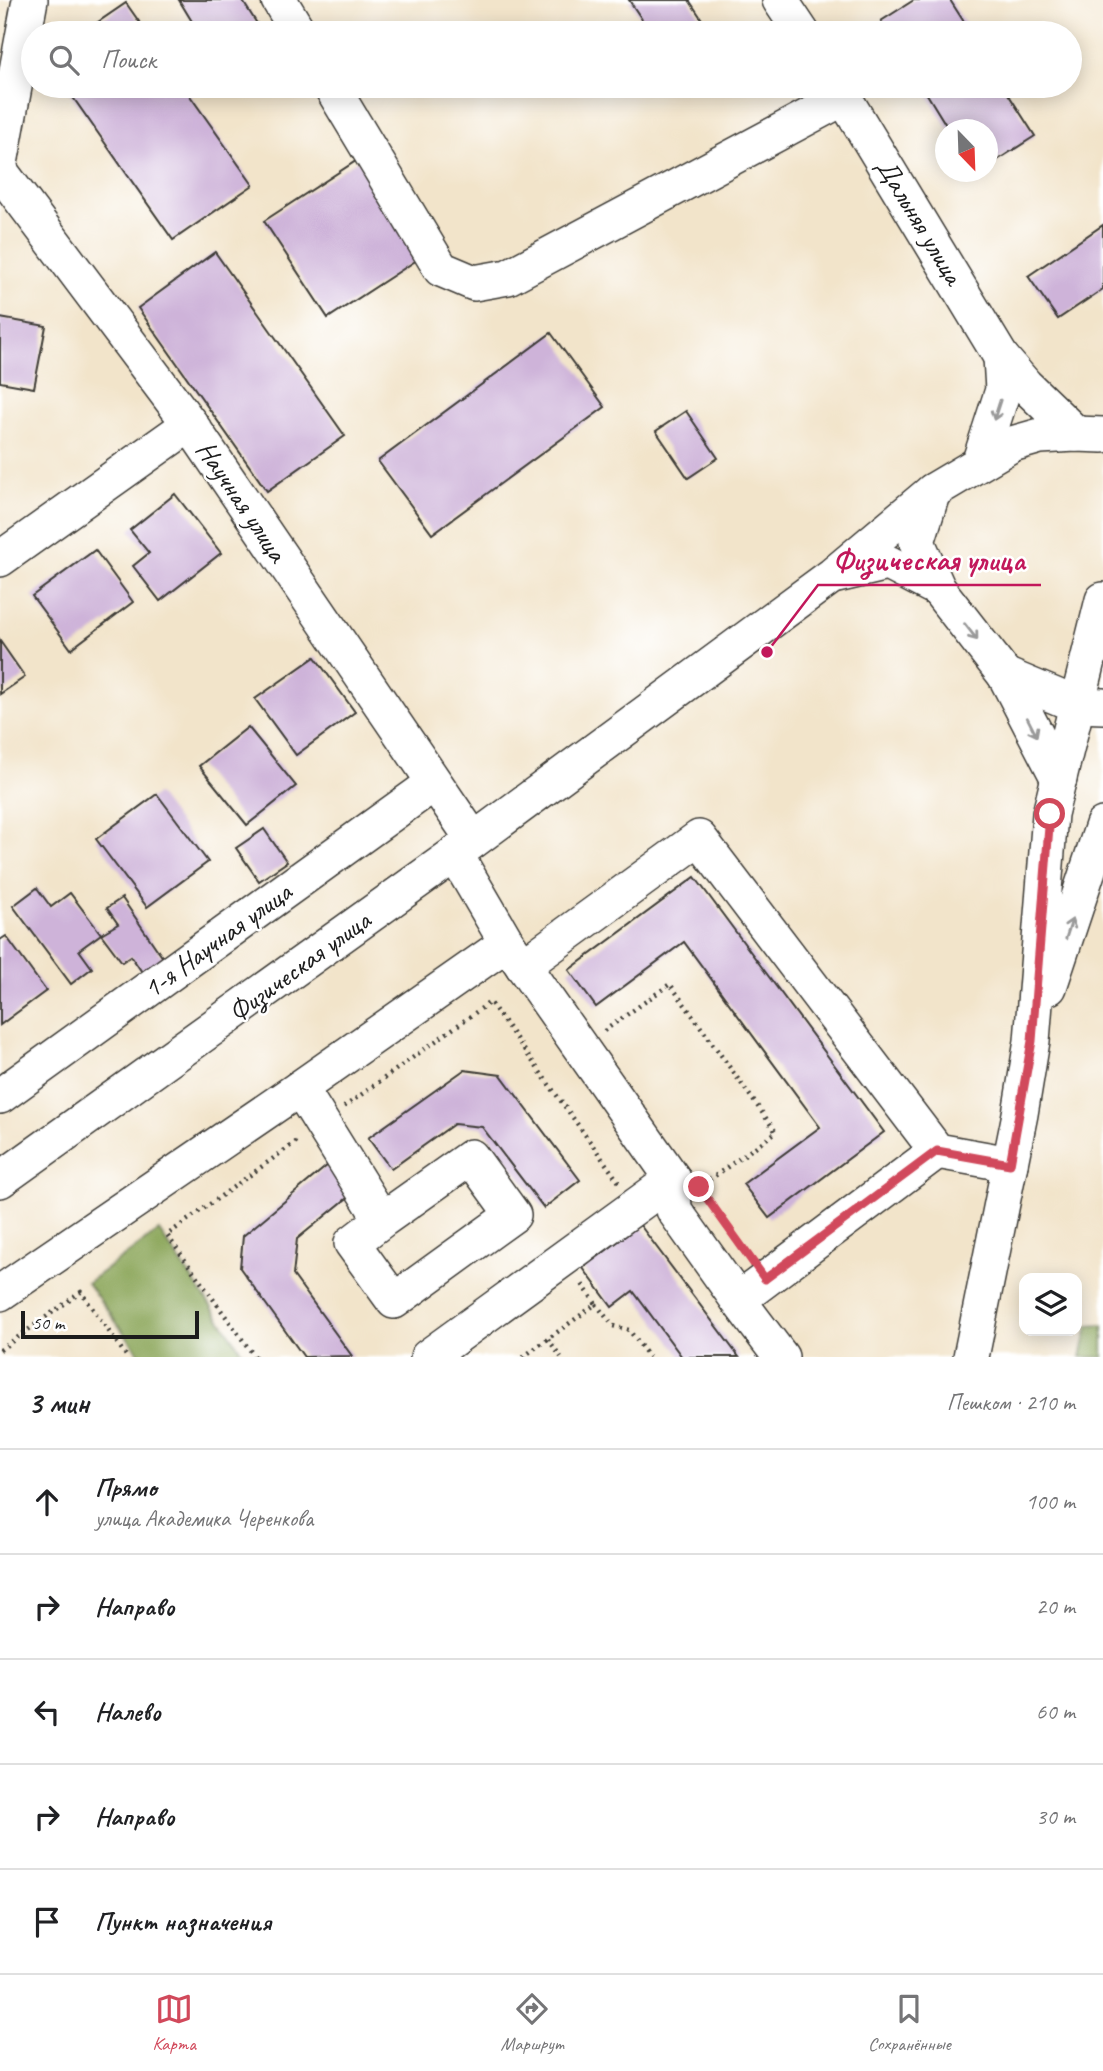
<!DOCTYPE html>
<html lang="ru">
<meta charset="utf-8">
<style>
:root{--surface:#fff;--page:#f6f6f6;--text:#202124;--muted:#757577;--line:#e0e0e0;--accent:#d1495b}
body{margin:0;font-family:Caveat,sans-serif;background:var(--page);color:var(--text)}
.controls{position:absolute;right:21px;bottom:21px;display:grid;overflow:hidden;border-radius:14px;box-shadow:0 4px 18px #0003}
.controls button{width:63px;height:63px;display:grid;place-items:center;padding:0;border:0;border-bottom:2px solid var(--line);background:var(--surface);color:var(--text);font:35px sans-serif}
.compass{position:absolute;left:935px;top:119px;width:63px;height:63px;border-radius:50%;background:var(--surface);box-shadow:0 4px 18px #0003;rotate:157deg}
.scale{position:absolute;left:21px;bottom:18px;width:178px;box-sizing:border-box;padding-left:7px;border:4px solid #1c1c1c;border-top:0;font-size:19px;line-height:24px;white-space:nowrap;color:#1c1c1c;-webkit-text-stroke:5px #fff;paint-order:stroke}
.stop{position:absolute;width:21px;height:21px;margin:-16px;border:5px solid #d1495b;border-radius:50%;background:#fff}
.stop.end{background:#d1495b;border-color:#fff;box-shadow:0 2px 7px #0008}
.list{margin:0;padding:0;list-style:none}
h2{display:flex;justify-content:space-between;align-items:center;height:91px;margin:0;padding:0 28px;font-size:30px}
h2 small{font-size:23px;font-weight:400;color:var(--muted)}
.list li{display:grid;grid-template-columns:46px 1fr auto;gap:21px;align-items:center;box-sizing:border-box;height:105px;padding:0 28px;border-top:2px solid var(--line)}
.list b{display:block;font-size:26px;white-space:nowrap}
.list p{margin:0;font-size:23px;white-space:nowrap;color:var(--muted)}
.list em{font-size:23px;font-style:normal;color:var(--muted)}
.icon{flex:none;width:38px;height:38px;fill:none;stroke:currentColor;stroke-width:2;stroke-linecap:round;stroke-linejoin:round}
.map{position:relative;flex:none;width:1103px;height:1357px;overflow:hidden}
.search{position:absolute;background:var(--surface);box-shadow:0 4px 18px #0003;left:21px;right:21px;top:21px;height:77px;display:flex;align-items:center;gap:18px;box-sizing:border-box;padding:0 24px;border-radius:38px;color:var(--muted);font-size:26px}
.sheet{height:616px;background:var(--surface)}
nav{display:flex;justify-content:space-around;align-items:center;box-sizing:border-box;height:98px;border-top:2px solid var(--line);background:var(--surface);font-size:19px;color:var(--muted)}
nav a{display:grid;justify-items:center;gap:4px}
nav .on{color:var(--accent)}
.map>svg:first-child{display:block}
</style>
<div class="map">
<svg width="1103" height="1357" viewBox="0 0 1103 1357">
<rect width="100%" height="100%" fill="#fff"/>
<filter id="ink" filterUnits="userSpaceOnUse"><feTurbulence type="fractalNoise" baseFrequency=".0143" numOctaves="2"/><feDisplacementMap in="SourceGraphic" scale="14" xChannelSelector="R" yChannelSelector="G"/><feConvolveMatrix kernelMatrix="1 2 1 2 8 2 1 2 1" color-interpolation-filters="sRGB"/></filter>
<filter id="wash" filterUnits="userSpaceOnUse"><feTurbulence type="fractalNoise" baseFrequency=".00686" numOctaves="4" result="noise"/><feDisplacementMap in="SourceGraphic" scale="28" xChannelSelector="R" yChannelSelector="G"/><feGaussianBlur stdDeviation="1.57" result="paint"/><feColorMatrix in="noise" values="0 0 0 0 0 0 0 0 0 0 0 0 0 0 0 0 0 1.4 0 .05"/><feComposite in="paint" operator="in"/></filter>
<g filter="url(#wash)">
<rect width="100%" height="100%" fill="#f2e4ca"/>
<g fill="#89a456" stroke="#526039" stroke-width="2">
<path d="M159 1231 246 1357H142L87 1283Z"/>
<path d="M1103 1325V1357H1081L1088 1326Z"/>
</g>
<g id="blocks">
<g fill="#ceb3d9">
<path d="M179 0H242L263 33H199Z"/>
<path d="M629 0H689L711 33H651Z"/>
<path d="M914 0H950L971 33H889L881 21Z"/>
<path d="M126 3 147 33H82Z"/>
<path d="M65 86H183L253 185 173 240Z"/>
<path d="M922 86H1003L1035 136 988 166V130H949Z"/>
<path d="M359 159 423 256 328 318 264 221Z"/>
<path d="M1103 225V289L1058 319 1028 276Z"/>
<path d="M215 252 345 436 267 491 138 308Z"/>
<path d="M0 318 46 326 34 388 0 382Z"/>
<path d="M551 333 605 407 432 534 378 461Z"/>
<path d="M686 411 718 458 688 478 656 431Z"/>
<path d="M175 494 221 553 160 601 133 566 149 553 130 530Z"/>
<path d="M95 550 133 602 71 649 32 596Z"/>
<path d="M0 641 25 677 0 694Z"/>
<path d="M315 657 355 712 296 755 255 699Z"/>
<path d="M248 727 296 786 247 825 199 766Z"/>
<path d="M157 794 208 862 147 907 96 839Z"/>
<path d="M264 829 287 862 259 881 236 848Z"/>
<path d="M695 877 884 1132 769 1218 743 1184 820 1127 684 942 596 1007 569 970Z"/>
<path d="M37 888 51 907 70 893 101 934 79 950 92 968 71 984 13 906Z"/>
<path d="M122 898 165 961 144 975 131 956 122 962 101 934 118 924 107 908Z"/>
<path d="M6 936 46 991 0 1025V940Z"/>
<path d="M464 1070 501 1075 580 1180 544 1208 482 1127 454 1124 391 1169 368 1138Z"/>
<path d="M328 1165 352 1194 297 1239 293 1275 352 1356 304 1357 240 1268 243 1236Z"/>
<path d="M640 1225 739 1357H682L633 1291 612 1307 583 1268Z"/>
</g>
</g>
</g>
<g filter="url(#ink)">
<use href="#blocks" fill-opacity="0" stroke="#3c3a36" stroke-width="2"/>
<g fill="none" stroke-linecap="round" stroke-linejoin="round">
<defs>
<g id="minor">
<path d="M279 0 299 33"/>
<path d="M780 0 802 33"/>
<path d="M331 86 441 269 474 283 508 277 845 97"/>
<path d="M837 86 1001 357 1025 385 1076 434"/>
<path d="M0 163 30 0"/>
<path d="M0 171 190 424 473 839"/>
<path d="M980 461 1003 390 1001 357"/>
<path d="M933 491 917 542 938 589 1005 675 1059 779"/>
<path d="M0 559 190 424"/>
<path d="M837 575 888 563 938 589"/>
<path d="M1005 675 1077 705 1103 706"/>
<path d="M523 966 699 838 937 1151 1010 1164"/>
<path d="M1049 987 1103 825"/>
<path d="M300 1088 382 1220 352 1243 394 1301 513 1215 471 1157 382 1220"/>
<path d="M0 1096 433 784"/>
<path d="M673 1179 674 1210 738 1300"/>
<path d="M0 1180 455 854 833 575 933 491 1012 444 1040 436 1076 434 1103 435"/>
<path d="M0 1293 300 1088 507 943"/>
<path d="M428 1357 673 1179 507 943 455 854"/>
<path d="M781 1357 738 1300 937 1151"/>
<path d="M971 1357 1020 1114 1032 1041 1050 814 1103 600"/>
</g>
</defs>
<use href="#minor" stroke="#3c3a36" stroke-width="38"/>
<g stroke="#3c3a36" stroke-width="4.5" stroke-dasharray="2 5" stroke-linecap="butt">
<path d="M604 1031 670 984 776 1132 701 1186"/>
<path d="M344 1107 490 1002 621 1185"/>
<path d="M702 1192 748 1256"/>
<path d="M596 1304 613 1326 629 1330 649 1357"/>
<path d="M548 1339 561 1357"/>
<path d="M0 1350 81 1292 127 1357"/>
<path d="M255 1357 167 1235 300 1139"/>
<path d="M523 1357 596 1304 580 1281"/>
</g>
<use href="#minor" stroke="#fff" stroke-width="35"/>
</g>
<defs><path id="oneway-shaft" d="M-6 0H5M1.5-3L5.5 0L1.5 3" fill="none" stroke-width="1.6" stroke-linecap="round" stroke-linejoin="round" transform="scale(1.75)"/></defs>
<g stroke="#999">
<use href="#oneway-shaft" transform="translate(997 410) rotate(108)"/>
<use href="#oneway-shaft" transform="translate(971 632) rotate(52)"/>
<use href="#oneway-shaft" transform="translate(1032 727) rotate(63)"/>
<use href="#oneway-shaft" transform="translate(1069 929) rotate(-72)"/>
</g>
</g>
<g fill="none" stroke-linecap="round" stroke-linejoin="round" filter="url(#ink)">
<path stroke="#d1495b" stroke-width="9" d="M699 1187 765 1279 937 1151 1010 1164 1032 1041 1050 814"/>
</g>
<g text-anchor="middle" dominant-baseline="central" stroke-width="5" stroke-linejoin="round" paint-order="stroke">
<g font-size="28" fill="#1c1c1c" stroke="#fff">
<text transform="translate(920 221) rotate(59)">Дальняя улица</text>
<text transform="translate(242 501) rotate(56)">Научная улица</text>
<text transform="translate(217 940) rotate(-36)">1-я Научная улица</text>
<text transform="translate(299 966) rotate(-36)">Физическая улица</text>
</g>
</g>
<path fill="none" stroke="#c2185b" stroke-width="2.5" d="M767 652L818 585H1041"/>
<circle fill="#c2185b" stroke="#fff" stroke-width="2.5" cx="767" cy="652" r="7"/>
<g font-size="30" text-anchor="middle" font-weight="bold" fill="#c2185b" stroke="#fff" stroke-width="5" stroke-linejoin="round" paint-order="stroke">
<text x="929" y="570">Физическая улица</text>
</g>
</svg>
<div class="controls">
<button><svg class="icon" aria-label="layers" viewBox="0 0 24 24"><path d="M12 4l9 5-9 5-9-5zM3 14l9 5 9-5"/></svg></button>
</div>
<svg class="compass" viewBox="-18 -18 36 36"><path d="M0-13l5 13h-10z" fill="#e53935"/><path d="M0 13l5-13h-10z" fill="#757577"/></svg>
<div class="scale">50 m</div>
<div class="stop" style="left:1050px;top:814px"></div>
<div class="stop end" style="left:699px;top:1187px"></div>
<div class="search"><svg class="icon" aria-label="search" viewBox="0 0 24 24"><circle cx="10" cy="10" r="6"/><path d="M15 15l6 6"/></svg>Поиск</div>
</div>
<section class="sheet">
<h2>3 мин<small>Пешком · 210 m</small></h2>
<ul class="list">
<li><svg class="icon" aria-label="ahead" viewBox="0 0 24 24"><path d="M12 20V5M6 11l6-6 6 6"/></svg><div><b>Прямо</b><p>улица Академика Черенкова</p></div><em>100 m</em></li>
<li><svg class="icon" aria-label="right" viewBox="0 0 24 24"><path d="M7 20v-9h11M14 6l5 5-5 5"/></svg><div><b>Направо</b></div><em>20 m</em></li>
<li><svg class="icon" aria-label="left" viewBox="0 0 24 24"><path d="M17 20v-9H6M10 6l-5 5 5 5"/></svg><div><b>Налево</b></div><em>60 m</em></li>
<li><svg class="icon" aria-label="right" viewBox="0 0 24 24"><path d="M7 20v-9h11M14 6l5 5-5 5"/></svg><div><b>Направо</b></div><em>30 m</em></li>
<li><svg class="icon" aria-label="arrive" viewBox="0 0 24 24"><path d="M6 21V4h12l-3 4 3 4H6"/></svg><div><b>Пункт назначения</b></div></li>
</ul>
</section>
<nav>
<a class="on"><svg class="icon" aria-label="map" viewBox="0 0 24 24"><path d="M3 6l6-2 6 2 6-2v14l-6 2-6-2-6 2zM9 4v14M15 6v14"/></svg>Карта</a>
<a><svg class="icon" aria-label="directions" viewBox="0 0 24 24"><path d="M12 3l9 9-9 9-9-9zM9 14v-3h6M13 9l2 2-2 2"/></svg>Маршрут</a>
<a><svg class="icon" aria-label="saved" viewBox="0 0 24 24"><path d="M7 4h10v16l-5-4-5 4z"/></svg>Сохранённые</a>
</nav>
